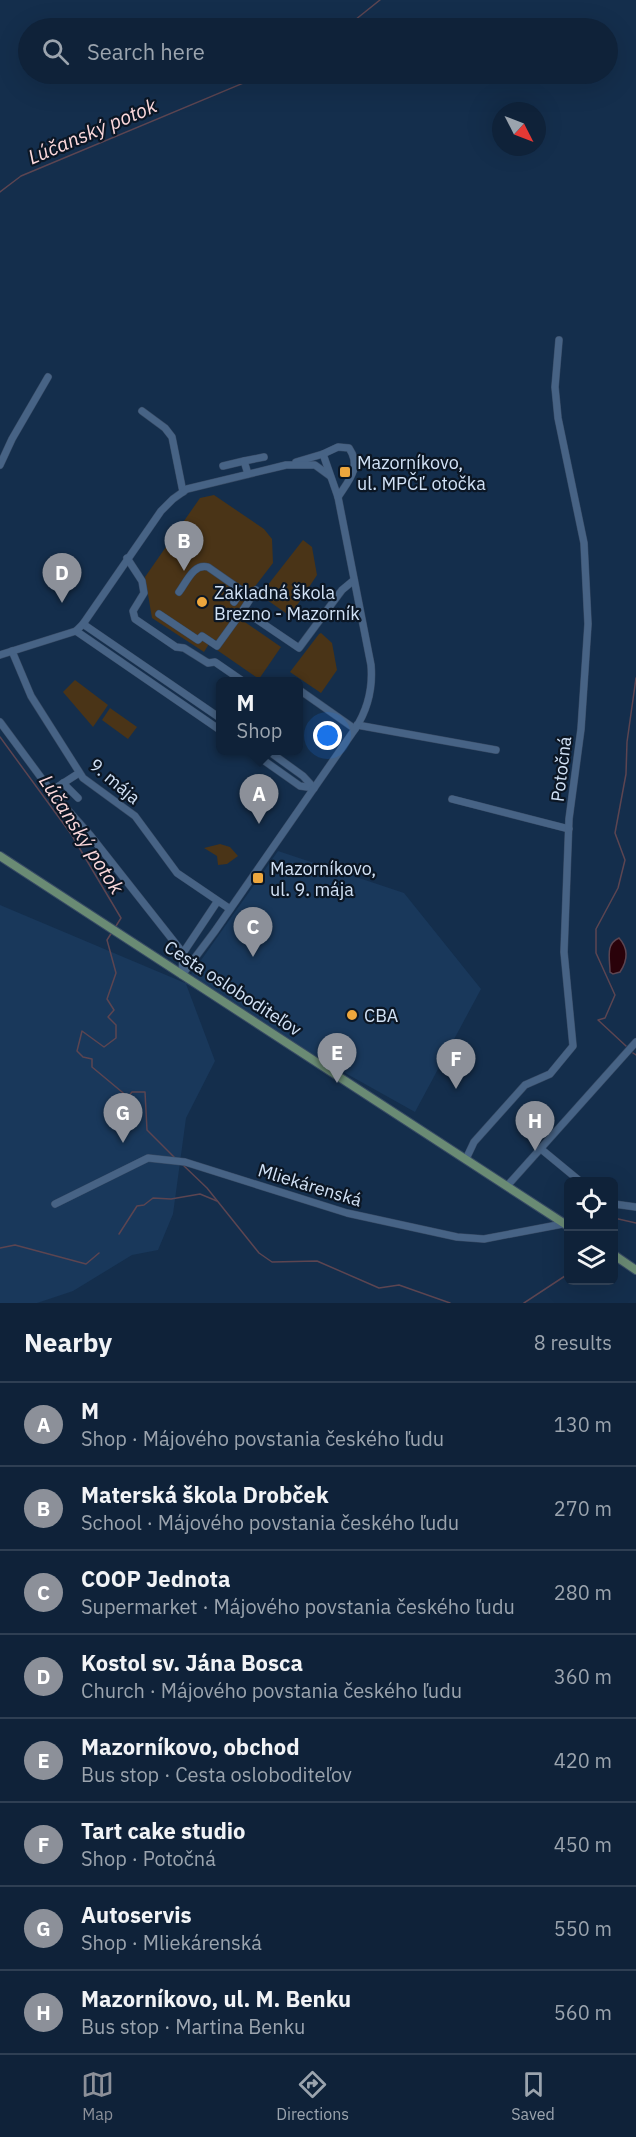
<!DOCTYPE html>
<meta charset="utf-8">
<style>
:root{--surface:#0f2239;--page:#1d2f44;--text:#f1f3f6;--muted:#9ba4ae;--line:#2f3f53;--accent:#8c9099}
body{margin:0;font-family:"IBM Plex Sans",sans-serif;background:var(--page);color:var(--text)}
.controls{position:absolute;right:18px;bottom:18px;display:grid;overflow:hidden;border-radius:9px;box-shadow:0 6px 24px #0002}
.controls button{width:54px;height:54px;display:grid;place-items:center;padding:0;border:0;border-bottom:2px solid var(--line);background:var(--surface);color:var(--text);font:30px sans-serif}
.compass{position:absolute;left:492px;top:102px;width:54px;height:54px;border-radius:50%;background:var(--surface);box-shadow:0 6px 24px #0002;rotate:132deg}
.you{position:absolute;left:328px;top:736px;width:21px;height:21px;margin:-15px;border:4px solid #fff;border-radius:50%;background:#1a73e8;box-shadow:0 0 0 9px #1a73e833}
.badge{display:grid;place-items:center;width:39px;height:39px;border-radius:50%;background:var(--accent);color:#fff;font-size:20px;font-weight:700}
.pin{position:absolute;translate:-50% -50px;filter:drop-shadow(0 2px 3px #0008)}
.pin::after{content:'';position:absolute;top:32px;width:21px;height:18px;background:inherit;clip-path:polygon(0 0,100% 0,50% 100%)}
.popup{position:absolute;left:216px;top:677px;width:87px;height:78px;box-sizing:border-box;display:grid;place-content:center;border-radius:9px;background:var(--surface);filter:drop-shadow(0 2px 4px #0005);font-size:20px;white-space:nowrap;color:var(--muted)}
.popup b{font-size:22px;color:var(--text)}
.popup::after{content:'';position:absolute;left:50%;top:100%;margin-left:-12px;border:12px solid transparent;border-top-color:var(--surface)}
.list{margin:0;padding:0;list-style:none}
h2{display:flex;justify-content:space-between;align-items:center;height:78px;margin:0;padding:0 24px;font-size:26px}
h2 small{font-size:20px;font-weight:400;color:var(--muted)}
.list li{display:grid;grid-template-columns:39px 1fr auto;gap:18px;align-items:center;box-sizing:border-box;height:84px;padding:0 24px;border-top:2px solid var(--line)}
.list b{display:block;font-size:22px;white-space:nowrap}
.list p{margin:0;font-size:20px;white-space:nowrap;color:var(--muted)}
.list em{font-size:20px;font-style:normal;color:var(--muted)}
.icon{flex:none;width:33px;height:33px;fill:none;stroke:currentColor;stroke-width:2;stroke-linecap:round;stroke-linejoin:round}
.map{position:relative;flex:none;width:636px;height:1303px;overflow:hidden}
.search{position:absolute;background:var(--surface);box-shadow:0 6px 24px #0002;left:18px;right:18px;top:18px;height:66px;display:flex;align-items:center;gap:15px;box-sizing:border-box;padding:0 21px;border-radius:33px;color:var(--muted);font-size:22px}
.sheet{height:750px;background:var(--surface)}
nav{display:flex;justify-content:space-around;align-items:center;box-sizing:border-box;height:84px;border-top:2px solid var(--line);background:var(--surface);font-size:16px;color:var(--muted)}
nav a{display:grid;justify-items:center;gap:3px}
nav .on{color:var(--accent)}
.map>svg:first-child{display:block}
</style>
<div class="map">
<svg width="636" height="1303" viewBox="0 0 636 1303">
<rect width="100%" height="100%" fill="#142e4c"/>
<path fill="#19385b" d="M278 851 404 893 481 989 415 1112 186 984 215 1061 186 1118 173 1214 158 1250 132 1255 73 1291 37 1303H0V905L185 983Z"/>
<g fill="#4a3417">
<path d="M214 495 264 529 272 539 273 563 247 597 219 641 212 639 204 652 152 618 145 577 200 498Z"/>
<path d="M303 540 312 547 317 575 290 616 260 595Z"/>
<path d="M239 618 281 647 259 679 217 650Z"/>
<path d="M321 633 332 643 337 670 321 693 290 672 319 634Z"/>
<path d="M75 680 108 705 93 727 63 692Z"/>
<path d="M110 708 137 727 128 739 102 720Z"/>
<path d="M220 844 230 847 238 856 227 864 218 865 217 856 204 848Z"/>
</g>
<path fill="#2a020a" stroke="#5c4551" stroke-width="1.5" d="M619 938C629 949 628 960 620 972L613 974 610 972C610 959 605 944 619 938Z"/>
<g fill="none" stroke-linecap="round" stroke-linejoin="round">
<g stroke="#5c4551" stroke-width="1.5">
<path d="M345 28 380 0"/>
<path d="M0 192 21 176 265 74"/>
<path d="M0 737 71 834 121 918 116 926"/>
<path d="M112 932 107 940 116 973 107 999 114 1010 108 1017 116 1025V1038L104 1047 82 1031 77 1051 83 1057 92 1059V1067L128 1097 132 1092H145L147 1130 175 1158"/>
<path d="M626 1046 598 1020 605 1018 615 995 596 953V929L618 888 625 860 615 833 626 774 627 742 636 678"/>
<path d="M633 1053 636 1055"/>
<path d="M183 1165 207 1188 259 1253 272 1262 317 1261 379 1288 399 1285 450 1303"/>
<path d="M614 1218 636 1223"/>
<path d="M119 1234 137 1206 144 1205 153 1198 171 1199 200 1194 217 1201"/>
<path d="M0 1248 15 1245 86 1264 99 1253"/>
<path d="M524 1303 568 1274"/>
</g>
<defs>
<g id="minor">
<path d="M142 411 165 428 172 437 183 492"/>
<path d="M296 462 323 454 338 447 349 448C362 467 349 480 338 497"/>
<path d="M0 465 12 439 48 377"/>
<path d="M223 466 244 461"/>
<path d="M248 474 244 461 264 457"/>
<path d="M127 558 142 581 144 593 133 611 135 619 176 647 184 648 208 663 215 662 244 682"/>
<path d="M179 592C187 581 194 563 208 567L251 597"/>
<path d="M234 602 242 590"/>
<path d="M243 610 256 590"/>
<path d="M159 614 198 640 202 636 217 646 243 610 299 648 342 590 354 580"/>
<path d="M83 624 220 718"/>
<path d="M76 631 220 730"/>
<path d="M12 651 31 696 83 778 135 816 177 873 230 909"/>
<path d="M0 655 76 631 83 624 161 511 173 499 187 489 286 465H315L330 476"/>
<path d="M298 689 355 729"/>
<path d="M0 722 51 791 90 835 183 953 182 975"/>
<path d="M357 725 496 750"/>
<path d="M249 750 300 786 314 788"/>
<path d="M267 750 303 776 314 788"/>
<path d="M63 783 78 798"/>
<path d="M51 791 79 773"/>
<path d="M452 799 569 829"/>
<path d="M183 953 217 902"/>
<path d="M182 975 215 931 355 729C368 709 373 688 371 665L338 497 323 454"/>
<path d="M541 1149 581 1182"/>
<path d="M466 1159 474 1142 525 1085 550 1074 573 1046 564 952 569 819 581 729 588 624 584 543 558 418 555 387 559 340"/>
<path d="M507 1186 636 1042"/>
<path d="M55 1204 148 1158 185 1162 347 1213 457 1237 484 1239 568 1223"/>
<path d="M614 1204 636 1207"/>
</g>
<g id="major">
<path d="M0 856 568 1226"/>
<path d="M614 1255 636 1270"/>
</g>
</defs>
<use href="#minor" stroke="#374a64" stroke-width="8"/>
<use href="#major" stroke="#374a64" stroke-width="10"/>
<use href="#minor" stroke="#476385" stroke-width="7"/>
<use href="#major" stroke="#6a8b74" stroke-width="8"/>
</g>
<g fill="#eea73d" stroke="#0b1624" stroke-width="2">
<rect x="339" y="466" width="12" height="12" rx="3"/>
<circle cx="202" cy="602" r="6"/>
<rect x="252" y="872" width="12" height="12" rx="3"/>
<circle cx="352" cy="1015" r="6"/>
</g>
<g text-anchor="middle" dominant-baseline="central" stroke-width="4.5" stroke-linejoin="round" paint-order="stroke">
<g font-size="18" fill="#d2e2f6" stroke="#0b1624" text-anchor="start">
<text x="357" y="462">Mazorníkovo,<tspan x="357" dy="21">ul. MPČĽ otočka</tspan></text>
<text x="214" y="592">Zakladná škola<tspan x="214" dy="21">Brezno - Mazorník</tspan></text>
<text x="270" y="868">Mazorníkovo,<tspan x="270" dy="21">ul. 9. mája</tspan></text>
<text x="364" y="1015">CBA</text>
</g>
<g font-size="18" fill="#d2e2f6" stroke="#0b1624">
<text transform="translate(561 769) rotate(-83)">Potočná</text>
<text transform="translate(115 781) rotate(40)">9. mája</text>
<text transform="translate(233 988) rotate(33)">Cesta osloboditeľov</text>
<text transform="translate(310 1185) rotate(17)">Mliekárenská</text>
</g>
<g font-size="20" font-style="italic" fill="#fdd9dc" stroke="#0b1624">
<text transform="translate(92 131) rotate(-23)">Lúčanský potok</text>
<text transform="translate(82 834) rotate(57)">Lúčanský potok</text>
</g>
</g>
</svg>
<div class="controls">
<button><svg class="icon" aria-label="locate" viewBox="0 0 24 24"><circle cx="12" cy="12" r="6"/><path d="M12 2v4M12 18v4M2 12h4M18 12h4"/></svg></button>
<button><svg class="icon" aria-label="layers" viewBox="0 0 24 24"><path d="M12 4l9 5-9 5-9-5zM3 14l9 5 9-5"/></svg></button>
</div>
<svg class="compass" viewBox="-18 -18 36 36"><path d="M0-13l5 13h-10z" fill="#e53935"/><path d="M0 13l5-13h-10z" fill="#9ba4ae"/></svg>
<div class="you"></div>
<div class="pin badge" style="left:259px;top:824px">A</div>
<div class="popup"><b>M</b>Shop</div>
<div class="pin badge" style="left:184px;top:571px">B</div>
<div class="pin badge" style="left:253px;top:957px">C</div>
<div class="pin badge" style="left:62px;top:603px">D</div>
<div class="pin badge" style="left:337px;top:1083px">E</div>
<div class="pin badge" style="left:456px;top:1089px">F</div>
<div class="pin badge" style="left:123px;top:1143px">G</div>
<div class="pin badge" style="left:535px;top:1151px">H</div>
<div class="search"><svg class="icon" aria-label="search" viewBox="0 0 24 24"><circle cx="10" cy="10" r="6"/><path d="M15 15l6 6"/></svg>Search here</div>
</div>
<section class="sheet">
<h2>Nearby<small>8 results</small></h2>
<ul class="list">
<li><span class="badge">A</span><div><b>M</b><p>Shop · Májového povstania českého ľudu</p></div><em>130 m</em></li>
<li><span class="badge">B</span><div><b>Materská škola Drobček</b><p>School · Májového povstania českého ľudu</p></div><em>270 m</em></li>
<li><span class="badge">C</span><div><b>COOP Jednota</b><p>Supermarket · Májového povstania českého ľudu</p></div><em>280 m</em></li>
<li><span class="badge">D</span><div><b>Kostol sv. Jána Bosca</b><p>Church · Májového povstania českého ľudu</p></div><em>360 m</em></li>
<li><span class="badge">E</span><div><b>Mazorníkovo, obchod</b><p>Bus stop · Cesta osloboditeľov</p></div><em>420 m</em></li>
<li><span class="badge">F</span><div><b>Tart cake studio</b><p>Shop · Potočná</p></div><em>450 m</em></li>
<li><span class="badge">G</span><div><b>Autoservis</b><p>Shop · Mliekárenská</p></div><em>550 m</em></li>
<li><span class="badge">H</span><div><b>Mazorníkovo, ul. M. Benku</b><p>Bus stop · Martina Benku</p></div><em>560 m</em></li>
</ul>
</section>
<nav>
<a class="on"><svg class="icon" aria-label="map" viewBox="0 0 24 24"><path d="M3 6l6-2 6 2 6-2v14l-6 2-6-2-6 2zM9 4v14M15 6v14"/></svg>Map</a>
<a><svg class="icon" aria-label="directions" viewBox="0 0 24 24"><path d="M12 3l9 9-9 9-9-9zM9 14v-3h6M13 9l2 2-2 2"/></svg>Directions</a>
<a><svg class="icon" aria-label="saved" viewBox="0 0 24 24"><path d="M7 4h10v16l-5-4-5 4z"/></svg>Saved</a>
</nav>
